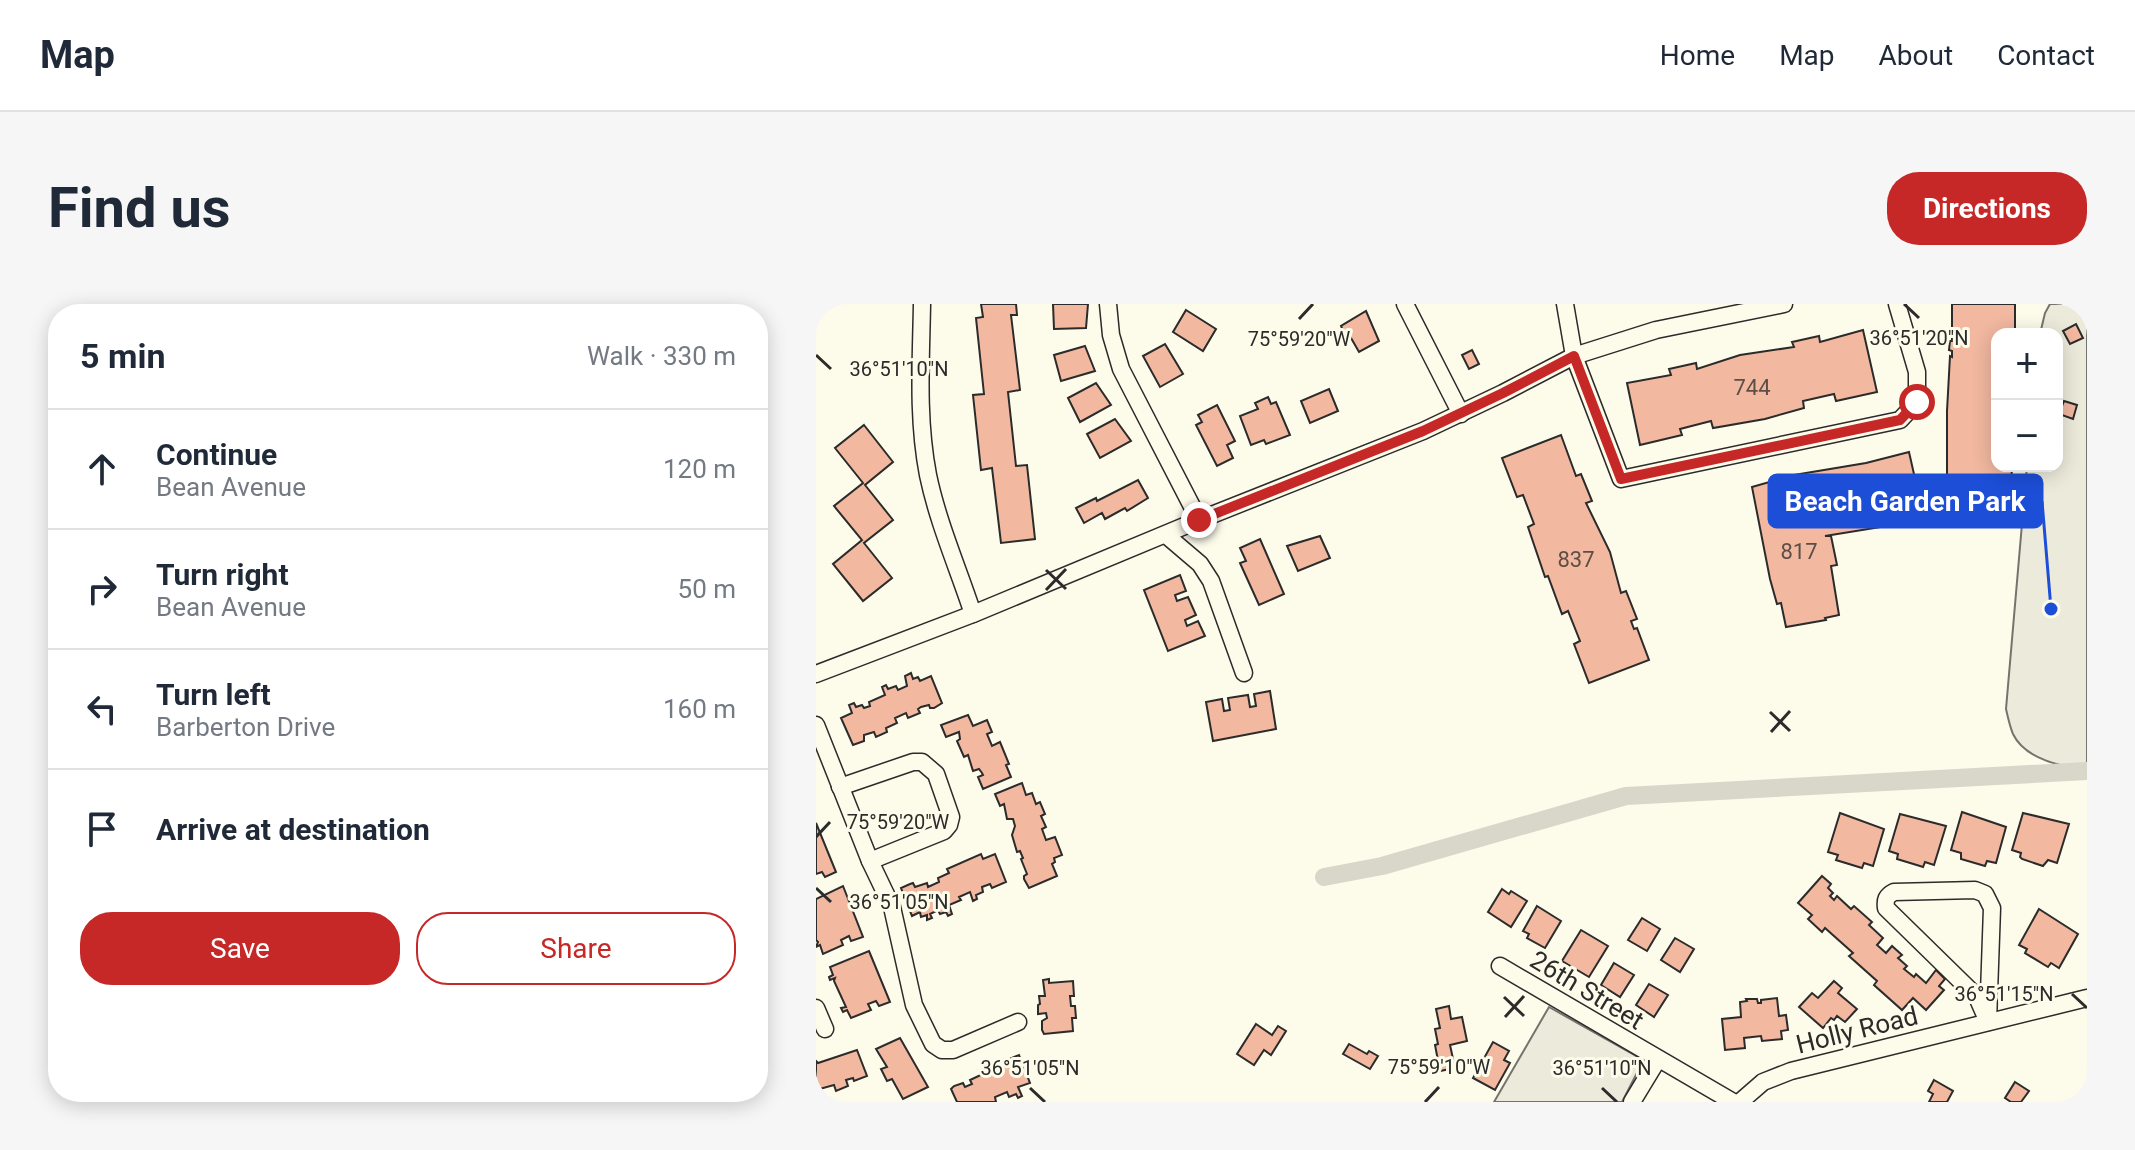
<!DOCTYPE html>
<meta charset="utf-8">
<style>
body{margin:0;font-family:Roboto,sans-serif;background:#f6f6f7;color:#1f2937}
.controls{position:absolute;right:24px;top:24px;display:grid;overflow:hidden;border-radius:16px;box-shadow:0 4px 20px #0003}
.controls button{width:72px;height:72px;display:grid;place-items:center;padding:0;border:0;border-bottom:2px solid #e0e1e3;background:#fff;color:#1f2937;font:40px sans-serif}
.stop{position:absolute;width:24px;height:24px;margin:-18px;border:6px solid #c62828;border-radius:50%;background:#fff}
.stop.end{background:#c62828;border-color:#fff;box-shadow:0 2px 8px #0008}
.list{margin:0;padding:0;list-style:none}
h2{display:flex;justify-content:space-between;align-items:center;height:104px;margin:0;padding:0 32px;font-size:34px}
h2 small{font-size:26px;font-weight:400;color:#747a83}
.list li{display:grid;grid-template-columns:52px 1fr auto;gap:24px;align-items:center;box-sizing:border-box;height:120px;padding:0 32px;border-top:2px solid #e0e1e3}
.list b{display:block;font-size:30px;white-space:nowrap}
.list p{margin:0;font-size:26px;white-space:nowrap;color:#747a83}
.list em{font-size:26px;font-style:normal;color:#747a83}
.actions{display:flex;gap:16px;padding:24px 32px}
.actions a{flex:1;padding:18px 0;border:2px solid #c62828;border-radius:32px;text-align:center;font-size:28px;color:#c62828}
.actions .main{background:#c62828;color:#fff}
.icon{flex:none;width:44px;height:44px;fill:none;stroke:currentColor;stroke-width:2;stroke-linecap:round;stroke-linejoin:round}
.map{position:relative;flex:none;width:1271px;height:798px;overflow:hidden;border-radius:32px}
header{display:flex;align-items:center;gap:48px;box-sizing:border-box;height:112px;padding:0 40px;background:#fff;border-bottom:2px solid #e0e1e3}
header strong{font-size:38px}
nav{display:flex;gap:44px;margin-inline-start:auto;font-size:28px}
.intro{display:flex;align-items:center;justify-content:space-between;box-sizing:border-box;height:192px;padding:0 48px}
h1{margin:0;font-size:56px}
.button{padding:20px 36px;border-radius:32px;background:#c62828;color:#fff;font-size:28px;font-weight:700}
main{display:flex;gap:48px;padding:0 48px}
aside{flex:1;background:#fff;border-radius:32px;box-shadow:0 4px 20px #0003}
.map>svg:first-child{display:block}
.green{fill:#ecebdb;stroke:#74746e;stroke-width:2}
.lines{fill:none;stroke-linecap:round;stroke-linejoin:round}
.canal{stroke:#d8d7c9;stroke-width:18}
.building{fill:#f2b8a0;stroke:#2b2b2b;stroke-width:2}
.minor-casing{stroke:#2b2b2b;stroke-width:19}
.minor{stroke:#fdfbea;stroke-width:16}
.route{stroke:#c62828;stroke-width:10}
.ticks{fill:none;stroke:#2b2b2b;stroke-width:3}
.labels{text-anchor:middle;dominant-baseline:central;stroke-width:6;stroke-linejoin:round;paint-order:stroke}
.number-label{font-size:22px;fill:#5d4e48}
.street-label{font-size:26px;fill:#2b2b2b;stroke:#fdfbea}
.ticks-label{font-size:20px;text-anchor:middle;fill:#2b2b2b;stroke:#fdfbea;stroke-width:6;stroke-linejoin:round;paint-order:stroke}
.leader{fill:none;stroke:#1d4ed8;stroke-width:3}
.callout-dot{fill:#1d4ed8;stroke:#fdfbea;stroke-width:3}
.callout{fill:#1d4ed8;stroke:#1d4ed8;stroke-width:3}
.callout-label{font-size:28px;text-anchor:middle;font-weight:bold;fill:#fff}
</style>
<header>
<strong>Map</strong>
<nav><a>Home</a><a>Map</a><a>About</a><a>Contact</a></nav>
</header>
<div class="intro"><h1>Find us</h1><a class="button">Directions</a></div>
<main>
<aside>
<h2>5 min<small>Walk · 330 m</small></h2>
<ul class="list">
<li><svg class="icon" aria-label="ahead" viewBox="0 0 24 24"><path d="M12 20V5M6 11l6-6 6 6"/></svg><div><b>Continue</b><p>Bean Avenue</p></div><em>120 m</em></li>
<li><svg class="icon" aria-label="right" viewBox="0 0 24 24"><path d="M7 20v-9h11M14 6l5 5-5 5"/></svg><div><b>Turn right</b><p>Bean Avenue</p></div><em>50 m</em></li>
<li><svg class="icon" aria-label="left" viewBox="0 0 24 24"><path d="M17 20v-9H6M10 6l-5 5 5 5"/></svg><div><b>Turn left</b><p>Barberton Drive</p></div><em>160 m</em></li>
<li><svg class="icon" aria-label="arrive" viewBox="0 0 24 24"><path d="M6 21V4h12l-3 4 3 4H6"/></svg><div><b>Arrive at destination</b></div></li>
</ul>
<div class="actions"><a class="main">Save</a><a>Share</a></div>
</aside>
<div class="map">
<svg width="1271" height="798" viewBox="0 0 1271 798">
<rect width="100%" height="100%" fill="#fdfbea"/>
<!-- green -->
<g class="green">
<path d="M1234,0H1271V464C1247,464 1209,455 1197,430C1194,423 1192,414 1190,405L1211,162H1241V30H1224L1229,9Z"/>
<path d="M733,703L820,752L824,763L806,798H678Z"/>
</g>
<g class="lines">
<!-- canal -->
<path class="canal" d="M508,573L566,562L810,492L1271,467"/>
</g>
<!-- building -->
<g class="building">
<path d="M165,0H200L201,11H195L204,86L192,88L200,162L211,161L219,235L185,239L176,164L165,166L157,91L168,90L160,14L167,13Z"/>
<path d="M237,0H272L270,24L238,25Z"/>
<path d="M1136,0H1199V30H1181V162H1196L1195,183L1131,181V107L1134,52L1136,53V47L1133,46L1134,37H1136Z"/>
<path d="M370,6L400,25L387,47L357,28Z"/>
<path d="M550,7L563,37L543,48L531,27L528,29L525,22Z"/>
<path d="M1260,20L1267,34L1254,40L1247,27Z"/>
<path d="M1047,26L1061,88L1020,97L1018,90L987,97L988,104L949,115L897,124L895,117L864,125L866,131L824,141L811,79L855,71L853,65L880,59L881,65L924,51L978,43L976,38L1003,32L1004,38Z"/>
<path d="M349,40L367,70L344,83L327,52Z"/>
<path d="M269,42L279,67L245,77L238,51Z"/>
<path d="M656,46L663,60L653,65L646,51Z"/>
<path d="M280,79L295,101L264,118L252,94Z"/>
<path d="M513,85L522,107L494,119L485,97Z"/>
<path d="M452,93L455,100L460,98L474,131L450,140L448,136L435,141L424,112L442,105L439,99Z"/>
<path d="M1248,97L1261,101L1257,115L1243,110Z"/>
<path d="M401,101L419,137L411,141L417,154L401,162L380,121L386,118L382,111Z"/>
<path d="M299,115L315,137L284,154L271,130Z"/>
<path d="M48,121L77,158L49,181L77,216L48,239L76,274L47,297L17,260L46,236L18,202L47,179L19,144Z"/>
<path d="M745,131L760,172L765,170L776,197L770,199L794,248L805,289L810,287L821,315L815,317L818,325L821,324L833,356L773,379L758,340L764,337L752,307L746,310L732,272L729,273L712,223L718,220L707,191L701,193L686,154Z"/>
<path d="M1093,148L1107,210L1064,219L1065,223L1009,232H1015L1021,261L1015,262L1023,311L1009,314L1010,316L970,323L965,299L961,300L954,275L936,183L978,171L1050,159Z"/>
<path d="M322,176L332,194L311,207L309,204L289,215L286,209L268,219L260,204L280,194L281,197Z"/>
<path d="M504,232L514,254L482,267L471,242Z"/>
<path d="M444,235L468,290L443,301L424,259L430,257L424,244Z"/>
<path d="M364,271L370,287L359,291L361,297L372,293L380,311L369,316L371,322L382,317L389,332L352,347L328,286Z"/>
<path d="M95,369L97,375L102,373L104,377L115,372L126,399L118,404H114L113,401L105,403L102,405L104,409L92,414L90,409L79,414L81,419L70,424L71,428L60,433L58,428L48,431V437L37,441L25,414L36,409L33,401L38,399L40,403L46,401L48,404L54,402L53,398L69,391L66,383L70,381L72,385L80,382L82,386L91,382L89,372Z"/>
<path d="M454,387L460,425L397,437L390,398L406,395L408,407L414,406L412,394L432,391L434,403L440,402L438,390Z"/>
<path d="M152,411L157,422L171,416L176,428L171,430L176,442L184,438L193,460L190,461L195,473L167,485L162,473L167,471L166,469L163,465L157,467L152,451L148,453L141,437L144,435L143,428L130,433L125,421Z"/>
<path d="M206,479L210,491L216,489L220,500L224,498L229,510L225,512L230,523L226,525L230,536L239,533L246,551L238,554L239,558L236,560L241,572L213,584L208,575V572L211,570L205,555L207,554L204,547L201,548L196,531L199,522L197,515H191L188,500L184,502L179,490Z"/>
<path d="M1146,508L1190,523L1180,559L1171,557L1169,562L1145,555V549L1135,546Z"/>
<path d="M1024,509L1068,525L1057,562L1048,559L1046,564L1020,556L1022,551L1012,548Z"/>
<path d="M1207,509L1253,520L1241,559L1232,556L1227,562L1206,555L1204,553L1205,549L1196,546Z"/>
<path d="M1084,510L1130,522L1118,561L1109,558L1107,563L1104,562L1081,555L1082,550L1073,547Z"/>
<path d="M0,519L20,568L9,573L6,568L0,570Z"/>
<path d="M165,550L167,555L179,550L190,578L176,584L174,580L166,583L167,588L160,591L161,595L157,597L154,588L143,593L145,596L133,601L136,610L132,612L130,608L124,610L122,606L114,610L116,614L111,616V611L105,613L104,608L96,612L85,584L94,580L97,579L99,583L111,579L112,583L123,578L122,574L133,569L131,565Z"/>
<path d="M1006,572L1015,580L1012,584L1017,589L1014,592L1018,596L1021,592L1035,605L1038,602L1056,618L1053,621L1067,634L1061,641L1070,649L1076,642L1086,651L1082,654L1091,662L1088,665L1098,673L1100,670L1110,679L1120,666L1129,675L1123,682L1128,686L1110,706L1097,694L1086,706L1058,681L1061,677L1033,652L1037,649L1009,624L1006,628L992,615L996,611L982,599Z"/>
<path d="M27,582L47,633L35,637L33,632L25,636L27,641L7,650L4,641L0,643L2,638L0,636V595Z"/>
<path d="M686,585L693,590L695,587L711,597L695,623L672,608Z"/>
<path d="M721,602L745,617L729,644L711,634L713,630L707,627Z"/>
<path d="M1223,605L1262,630L1243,664L1235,659L1232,663L1209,649L1211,645L1203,641Z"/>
<path d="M826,614L844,625L831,647L812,636Z"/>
<path d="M765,626L792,642L773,673L746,657Z"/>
<path d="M859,634L878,645L864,668L845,656Z"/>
<path d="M53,647L74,698L63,702L60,697L52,700L55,706L35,714L31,706L27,708L25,704L30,703L18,677L19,674L14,676L13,673L17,671L14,663Z"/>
<path d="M798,659L818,671L804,693L785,681Z"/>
<path d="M233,675V679L257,677L258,692H254L255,702H259L260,714H256L257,727L228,730L226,726V717L231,714L230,709L222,710V701L224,700L223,692H229L227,676Z"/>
<path d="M1018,677L1026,684L1022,689L1041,705L1029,718L1021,712L1018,716L1015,714L1007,724L983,703L996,689L1002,694Z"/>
<path d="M833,680L852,691L838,713L820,701Z"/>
<path d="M961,694L963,712L970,711L972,726L965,727L966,735L946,737L945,732L928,734L929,744L909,746L906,715L925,713L924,698L931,697L930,695H941L942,699H945V696Z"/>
<path d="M633,702L635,715L646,713L651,737L634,741L639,764L624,767L619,741L622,740L619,725L624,724L620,705Z"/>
<path d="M440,720L456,731L462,722L470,727L455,751L448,746L438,761L421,750Z"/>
<path d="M84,734L112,783L87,795L76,775L71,777L65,765L71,763L60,745Z"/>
<path d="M677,738L693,747L688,756L694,759L679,786L657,774Z"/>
<path d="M533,740L551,750L553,747L562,752L554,765L527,750Z"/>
<path d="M41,746L51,772L38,777L37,774L30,776L32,782L20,787L18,781L0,786V757L2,759Z"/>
<path d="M203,751L214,779L202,783L206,792L202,794L200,790L193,793L191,788L179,793L180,798H141L135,785L138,782L147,779L149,783L156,780L154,776L169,769L167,765L183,759L186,764L193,761L191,756Z"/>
<path d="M1118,776L1137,787L1131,798H1113L1117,790L1112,787Z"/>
<path d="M1199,778L1213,787L1205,798H1195L1189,794Z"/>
</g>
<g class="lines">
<!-- minor casing -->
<g class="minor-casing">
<g id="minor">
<path d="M106,0C105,58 101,114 112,171C122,219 142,264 157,310"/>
<path d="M292,0L295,31L305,65L383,216"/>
<path d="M589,0L645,110"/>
<path d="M749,0L758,52L805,175L1084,116L1101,98V68L1081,0"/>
<path d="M350,231L384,260L395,277L428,369"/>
<path d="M0,370L157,310L383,216L607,127L687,89L758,52L840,26L968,0"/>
<path d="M0,421L54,557L76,603L98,701L117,740L126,746H137L202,718"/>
<path d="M24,483L97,458H106L120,470L135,513L133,521L128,527L54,557"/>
<path d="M1159,586L1169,590L1176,604L1172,718L1161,693L1070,604C1069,596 1070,592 1078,588Z"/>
<path d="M684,662L917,798"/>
<path d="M0,704L9,725"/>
<path d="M816,798L842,755"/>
<path d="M924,798L947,778L975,767L1271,694"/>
</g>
</g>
<!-- minor -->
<use href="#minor" class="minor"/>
</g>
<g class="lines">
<!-- route -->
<path class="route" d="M383,216L607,127L687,89L758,52L805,175L1084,116L1101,98"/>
</g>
<!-- ticks -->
<path class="ticks" d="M1088,0L1103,14M483,15L497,0M0,51L15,65M230,266L250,285M230,286L250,265M954,408L974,427M955,428L974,407M0,533L14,518M0,584L15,598M1256,690L1271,704M688,693L708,712M689,713L708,692M214,784L229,798M786,784L801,798M609,798L623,783"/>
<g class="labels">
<!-- number labels -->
<g class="number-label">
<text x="936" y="83">744</text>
<text x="983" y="247">817</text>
<text x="760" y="255">837</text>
</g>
<!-- street labels -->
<g class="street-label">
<text transform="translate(771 686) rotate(31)">26th Street</text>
<text transform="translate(1041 726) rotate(-14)">Holly Road</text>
</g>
</g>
<g class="ticks-label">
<text x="1103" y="41">36°51'20"N</text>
<text x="483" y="42">75°59'20"W</text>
<text x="83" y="72">36°51'10"N</text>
<text x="82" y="525">75°59'20"W</text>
<text x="83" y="605">36°51'05"N</text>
<text x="1188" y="697">36°51'15"N</text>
<text x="623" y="770">75°59'10"W</text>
<text x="214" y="771">36°51'05"N</text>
<text x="786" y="771">36°51'10"N</text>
</g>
<!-- callouts -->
<path class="leader" d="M1235 305L1226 197"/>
<circle class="callout-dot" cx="1235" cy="305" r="8"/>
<rect class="callout" x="953" y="171" width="273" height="52" rx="8"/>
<g class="callout-label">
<text x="1089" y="207">Beach Garden Park</text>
</g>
</svg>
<div class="controls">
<button>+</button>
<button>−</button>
</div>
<div class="stop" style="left:1101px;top:98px"></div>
<div class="stop end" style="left:383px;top:216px"></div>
</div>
</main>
